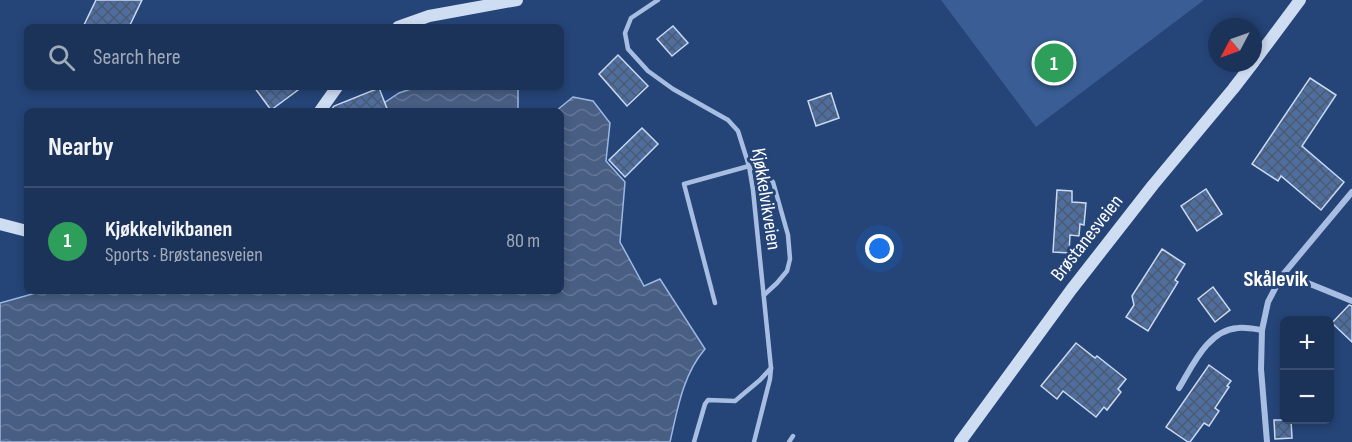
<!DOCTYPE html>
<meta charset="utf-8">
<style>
body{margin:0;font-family:"Sofia Sans Condensed",sans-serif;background:#293f62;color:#f1f3f6}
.controls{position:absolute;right:18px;bottom:18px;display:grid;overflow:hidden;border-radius:9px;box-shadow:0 3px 9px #0003}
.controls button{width:54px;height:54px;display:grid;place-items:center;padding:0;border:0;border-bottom:2px solid #3a4e6f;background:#1c3359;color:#f1f3f6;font:30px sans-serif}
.compass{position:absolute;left:1208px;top:18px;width:54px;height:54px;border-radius:50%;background:#1c3359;box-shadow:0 3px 9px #0003;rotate:229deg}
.you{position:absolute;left:880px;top:249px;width:21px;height:21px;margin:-15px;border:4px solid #fff;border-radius:50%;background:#1a73e8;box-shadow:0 0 0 9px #1a73e833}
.badge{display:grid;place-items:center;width:39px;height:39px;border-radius:50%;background:#bca0f2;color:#fff;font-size:20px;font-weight:700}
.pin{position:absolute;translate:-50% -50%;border:3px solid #fff;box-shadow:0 2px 6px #0006}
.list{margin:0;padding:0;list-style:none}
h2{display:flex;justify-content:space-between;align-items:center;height:78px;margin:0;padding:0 24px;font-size:26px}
h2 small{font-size:20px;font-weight:400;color:#a0aaba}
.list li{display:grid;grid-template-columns:39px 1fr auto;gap:18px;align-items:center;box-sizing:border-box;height:108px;padding:0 24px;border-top:2px solid #3a4e6f}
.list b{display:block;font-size:22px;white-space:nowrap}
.list p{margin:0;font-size:20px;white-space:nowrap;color:#a0aaba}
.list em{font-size:20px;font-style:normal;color:#a0aaba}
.icon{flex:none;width:33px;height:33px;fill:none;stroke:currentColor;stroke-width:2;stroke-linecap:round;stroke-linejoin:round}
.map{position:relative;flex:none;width:1352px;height:442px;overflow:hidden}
.search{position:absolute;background:#1c3359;box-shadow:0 3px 9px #0003;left:24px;top:24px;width:540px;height:66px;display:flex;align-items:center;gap:15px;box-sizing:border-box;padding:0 21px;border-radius:9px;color:#a0aaba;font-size:22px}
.panel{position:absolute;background:#1c3359;box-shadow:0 3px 9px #0003;left:24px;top:108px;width:540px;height:186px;border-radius:9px}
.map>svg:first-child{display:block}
.garden{fill:#395d94}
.water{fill:url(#water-waves);stroke:#9bb8e3;stroke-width:1.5}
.building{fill:url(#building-cross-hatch);stroke:#c9d9f2;stroke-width:1.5}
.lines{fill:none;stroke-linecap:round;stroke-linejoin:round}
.lane{stroke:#a7bee2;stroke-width:4.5}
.street{stroke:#a7bee2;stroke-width:6}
.secondary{stroke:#cfddf3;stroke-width:12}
.labels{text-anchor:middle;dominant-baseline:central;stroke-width:6;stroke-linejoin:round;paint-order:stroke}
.street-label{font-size:20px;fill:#fff;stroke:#254477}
.quarter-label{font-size:22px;font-weight:bold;fill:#fff;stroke:#254477}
</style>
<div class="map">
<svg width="1352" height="442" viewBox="0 0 1352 442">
<defs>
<pattern id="water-waves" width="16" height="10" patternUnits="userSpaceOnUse" patternTransform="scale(1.5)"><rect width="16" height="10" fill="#485e83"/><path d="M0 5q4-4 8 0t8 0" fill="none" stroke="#637696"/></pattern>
<pattern id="building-cross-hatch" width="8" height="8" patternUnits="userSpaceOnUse" patternTransform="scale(1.5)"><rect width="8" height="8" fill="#4e6ea0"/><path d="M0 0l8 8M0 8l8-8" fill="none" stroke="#4d5a6e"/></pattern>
</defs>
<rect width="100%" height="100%" fill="#254477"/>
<!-- garden -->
<path class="garden" d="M941,0H1204L1036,127Z"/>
<!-- water -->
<g class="water">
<path d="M417,87H518V111H372L399,93Z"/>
<path d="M573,97L593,101L610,123L606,161L625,182L620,242L644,286L660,279L705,349C683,374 677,411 670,442H0V303L43,291H561V111H556Z"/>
</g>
<!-- building -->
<g class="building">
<path d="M96,0H142L129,27H83Z"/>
<path d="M673,26L688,43L672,56L657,39Z"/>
<path d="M618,55L648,86L627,106L599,74Z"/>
<path d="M1310,78L1336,95L1302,146L1344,182L1321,210L1281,176L1278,181L1252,164Z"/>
<path d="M254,87H302L271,110Z"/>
<path d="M379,88L388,111H330L334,106Z"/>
<path d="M831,93L839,118L816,126L808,101Z"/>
<path d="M642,128L658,144L625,177L609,160Z"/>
<path d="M1206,189L1222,214L1197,231L1181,206Z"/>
<path d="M1057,190L1072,191V202L1086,203L1084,225L1080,224L1079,236L1070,235L1069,253L1053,252Z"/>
<path d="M1162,249L1185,264L1175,280L1178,282L1148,331L1126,317L1134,305L1132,296Z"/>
<path d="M1213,287L1230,310L1215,322L1198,299Z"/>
<path d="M1349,305L1352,306V342L1332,323Z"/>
<path d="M1076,343L1095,358L1097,356L1126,379L1118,389L1121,392L1107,410L1104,407L1096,417L1063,391L1057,399L1041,386Z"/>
<path d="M1209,365L1231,381L1227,386L1229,387L1215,408L1219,411L1209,426L1204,423L1190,442H1188L1166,427Z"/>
<path d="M1274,420H1291L1292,438L1275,439Z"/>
</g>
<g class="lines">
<!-- lane -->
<g class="lane">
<path d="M658,0L631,18L625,33L628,49L648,71L673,89L728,120L738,131L749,166L753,190L771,368L770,379L754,442"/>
<path d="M715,303L684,184L749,166L763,172L773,182L788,235L790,259L787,271L777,283L764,295"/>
<path d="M694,442L705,404L708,400L735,401L760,380L771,368"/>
<path d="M789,442L793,436"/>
</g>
<!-- street -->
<g class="street">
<path d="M1281,277H1293L1352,301"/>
<path d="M1179,388C1193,365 1208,330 1238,328C1246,327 1255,329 1262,330"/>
<path d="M1267,442L1261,369L1262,330L1268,302L1281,277L1352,192"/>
</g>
<!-- secondary -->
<g class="secondary">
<path d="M398,27L429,16L517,0"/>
<path d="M1253,63L1300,0"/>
<path d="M320,111L337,87"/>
<path d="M0,224L27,231"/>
<path d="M960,442L1071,290L1153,185L1233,89L1253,63"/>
</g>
</g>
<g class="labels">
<!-- street labels -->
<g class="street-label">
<text transform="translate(766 199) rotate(81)">Kjøkkelvikveien</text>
<text transform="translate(1087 238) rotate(-52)">Brøstanesveien</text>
</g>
<!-- quarter labels -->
<g class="quarter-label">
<text x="1276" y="279">Skålevik</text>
</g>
</g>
</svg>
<div class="controls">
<button>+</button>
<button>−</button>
</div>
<svg class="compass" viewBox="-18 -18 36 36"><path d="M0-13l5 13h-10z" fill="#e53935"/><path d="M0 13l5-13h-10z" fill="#a0aaba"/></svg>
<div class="you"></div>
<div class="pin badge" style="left:1054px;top:63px;background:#2e9e5b">1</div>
<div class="search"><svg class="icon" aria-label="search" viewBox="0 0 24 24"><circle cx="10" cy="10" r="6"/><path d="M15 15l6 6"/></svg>Search here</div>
<section class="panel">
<h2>Nearby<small></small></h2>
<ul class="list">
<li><span class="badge" style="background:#2e9e5b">1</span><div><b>Kjøkkelvikbanen</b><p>Sports · Brøstanesveien</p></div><em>80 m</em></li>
</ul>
</section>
</div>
